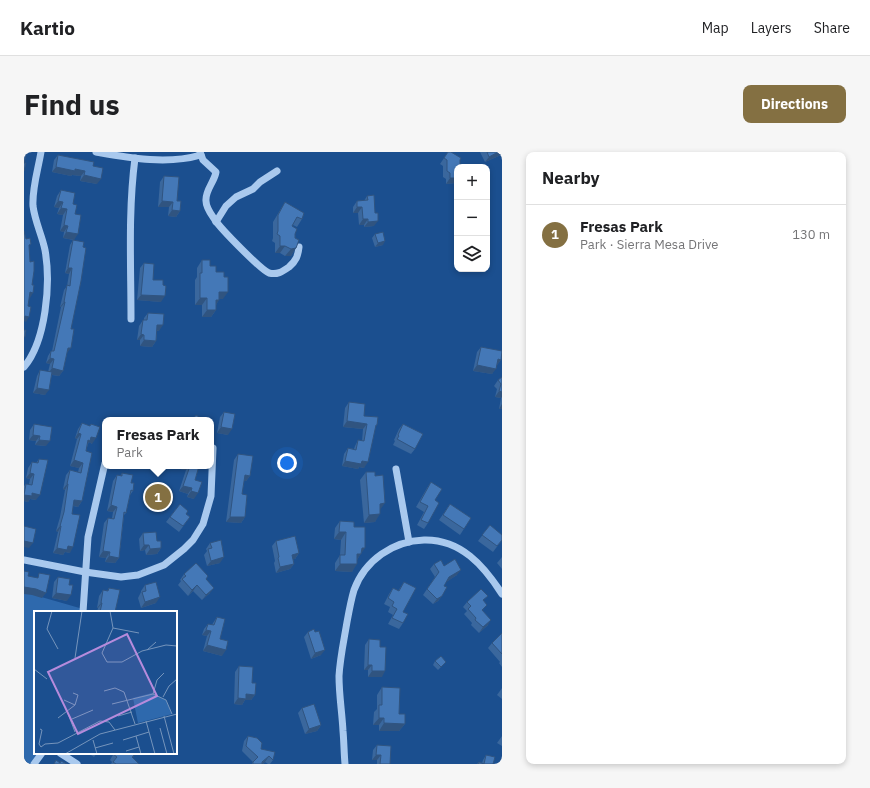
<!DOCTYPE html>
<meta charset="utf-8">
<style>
body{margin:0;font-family:"IBM Plex Sans",sans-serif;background:#f6f6f6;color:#202124}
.controls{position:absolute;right:12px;top:12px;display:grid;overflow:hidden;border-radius:8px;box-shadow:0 2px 6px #0003}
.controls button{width:36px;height:36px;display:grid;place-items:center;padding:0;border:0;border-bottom:1px solid #e0e0e0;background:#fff;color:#202124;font:20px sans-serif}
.you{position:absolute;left:263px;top:311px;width:14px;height:14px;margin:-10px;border:3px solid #fff;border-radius:50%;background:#1a73e8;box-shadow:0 0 0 6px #1a73e833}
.badge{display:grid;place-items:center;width:26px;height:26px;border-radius:50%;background:#847042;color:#fff;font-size:13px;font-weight:700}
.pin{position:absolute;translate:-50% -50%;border:2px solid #fff;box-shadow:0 1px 4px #0006}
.popup{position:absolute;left:78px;top:265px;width:112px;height:52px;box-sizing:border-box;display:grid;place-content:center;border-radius:8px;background:#fff;filter:drop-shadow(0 1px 3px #0005);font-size:13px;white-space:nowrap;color:#757577}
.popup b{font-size:15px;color:#202124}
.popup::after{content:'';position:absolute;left:50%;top:100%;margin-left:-8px;border:8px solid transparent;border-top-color:#fff}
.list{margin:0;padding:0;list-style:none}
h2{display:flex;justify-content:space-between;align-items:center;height:52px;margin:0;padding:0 16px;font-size:17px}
h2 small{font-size:13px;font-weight:400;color:#757577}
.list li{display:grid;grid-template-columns:26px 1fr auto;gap:12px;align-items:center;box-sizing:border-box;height:60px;padding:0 16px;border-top:1px solid #e0e0e0}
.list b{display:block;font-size:15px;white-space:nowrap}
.list p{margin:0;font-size:13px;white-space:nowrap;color:#757577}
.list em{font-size:13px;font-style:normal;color:#757577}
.icon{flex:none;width:22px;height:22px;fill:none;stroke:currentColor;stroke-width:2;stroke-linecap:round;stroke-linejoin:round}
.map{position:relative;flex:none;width:478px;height:612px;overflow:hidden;border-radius:8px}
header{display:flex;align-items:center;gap:24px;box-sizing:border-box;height:56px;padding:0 20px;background:#fff;border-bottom:1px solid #e0e0e0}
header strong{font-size:19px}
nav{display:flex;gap:22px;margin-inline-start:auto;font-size:14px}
.intro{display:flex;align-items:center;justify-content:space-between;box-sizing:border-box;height:96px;padding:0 24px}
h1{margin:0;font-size:28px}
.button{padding:10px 18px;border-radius:8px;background:#847042;color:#fff;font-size:14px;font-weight:700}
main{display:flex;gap:24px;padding:0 24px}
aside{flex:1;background:#fff;border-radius:8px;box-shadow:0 2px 6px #0003}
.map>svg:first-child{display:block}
.green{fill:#2e69ad}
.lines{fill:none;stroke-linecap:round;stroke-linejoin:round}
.minor{stroke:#a9c9ee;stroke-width:7}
.wall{fill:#3a679d}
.shaded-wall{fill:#305480}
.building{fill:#4478b7;stroke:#305480}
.inset-road{fill:none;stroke:#7695bc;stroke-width:1}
.view{fill:#b68bdc;fill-opacity:0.15;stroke:#b68bdc;stroke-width:2}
.inset-edge{fill:none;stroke:#fff;stroke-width:2}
</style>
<header>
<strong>Kartio</strong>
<nav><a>Map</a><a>Layers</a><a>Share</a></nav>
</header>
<div class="intro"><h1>Find us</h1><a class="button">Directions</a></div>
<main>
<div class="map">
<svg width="478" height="612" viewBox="0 0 478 612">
<rect width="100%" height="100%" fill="#1b4f8f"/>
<!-- green -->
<path class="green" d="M0,440L59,457V460H11V601H18L10,612H0Z"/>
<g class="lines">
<!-- minor -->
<g class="minor">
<path d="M72,0C106,6 143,13 177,3"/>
<path d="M176,0L179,8L192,20C190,31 181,38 182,49C182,56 187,62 191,68C197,77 237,118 245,121C253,123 258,120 265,115C272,109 274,104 275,95"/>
<path d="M192,70L202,54L212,45L229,37L236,30L253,19"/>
<path d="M107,167C107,112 104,60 111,6"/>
<path d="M0,215C22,189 27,131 21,98C18,83 11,70 9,54C8,36 14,18 17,0"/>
<path d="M372,317L385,390"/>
<path d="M0,408L61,420L97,425L114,423L140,413L160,397L169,388L179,372L187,344L189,296"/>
<path d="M59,460L64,385L81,311"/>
<path d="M36,601L53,612"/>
<path d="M10,612L18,601"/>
<path d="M321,612C320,601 320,590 319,579C318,560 315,543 315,524C316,506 320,488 323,470C325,459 327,448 330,438C341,408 369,389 400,388C437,387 460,414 478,442"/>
</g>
</g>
<!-- wall -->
<g class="wall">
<path d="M424,0L436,8L433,15V30L432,31L422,32V27L419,25V14L416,12Z"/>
<path d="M456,0H478V6L477,3L461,10Z"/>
<path d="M34,3L69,14L73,32L56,29L57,24L48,23L47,24L28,20L30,8Z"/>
<path d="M140,24L153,49L156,59L152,65L144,64L145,55H134L136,30Z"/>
<path d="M37,38L49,52L51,62L47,177L43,201L39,219L35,224L28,223L21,243L9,241L13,224L16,218L24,220L26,212L22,211L24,204L27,199H28L37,155H36L40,138L43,134L45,122L41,121L46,93L49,88L39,86L40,80L36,79L39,63L33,62L35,56L30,55L33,44Z"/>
<path d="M343,44L350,74L340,75V73H335L334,61H329V55L333,49H340Z"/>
<path d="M261,50L278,67L273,75L269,73L268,74L271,82L272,96L267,104H261L256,101H251V91L248,89L249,86V70Z"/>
<path d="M351,82L359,93L351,95L348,86Z"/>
<path d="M178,108L186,114L192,120L199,147H195L192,153V158L187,165H178V153H171V128L173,125V116Z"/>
<path d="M120,111L129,128L137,150L113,148L116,116Z"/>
<path d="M124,161L135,179H133L132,189L128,195L116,194V188H113L115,174L119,168H120V166Z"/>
<path d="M457,195L477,208L473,213L468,222L449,219L453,200Z"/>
<path d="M478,225V257H475L477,246L471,245L473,237L470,234L474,228Z"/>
<path d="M325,250L340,264L353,273L351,275L340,316L335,315L334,317L318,314L320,302L324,296L330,297L331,294L334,288L338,289L339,277L319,275L321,256Z"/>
<path d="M200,260L204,283L193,281L196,265Z"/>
<path d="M58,271L66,274L67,272L68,292L65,290L64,292L62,299L58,349L54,355L49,354L48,362L46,401L41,400L39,403L29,401L34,380L32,379L36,365L41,338L39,337L42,323L46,318L54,320L55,316L46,314L53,287L51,286L54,277Z"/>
<path d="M10,272L22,294L11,293L12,289L5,288L6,278Z"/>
<path d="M379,272L391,297L387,302L369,293L371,289L370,288L375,277Z"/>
<path d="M214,302L226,324L222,329H220L218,342L221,365L217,371L202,370L210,308Z"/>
<path d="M15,307L12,348L6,347L4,350L0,349V334L2,332H5L6,327L2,326L4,316L8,310L12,311Z"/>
<path d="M157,314H175L171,328L170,347L163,345L164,342L155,339L162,318L156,317Z"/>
<path d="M342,320L356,358L351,370L340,371L336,328Z"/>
<path d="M98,321L107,331L109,339L106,343L102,361L100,363L95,406L91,411L81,410L82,406L75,405L80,371L84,366H88L89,360L83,359L89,329L93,323L96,324Z"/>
<path d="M407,330L411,348L404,371L400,377L393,373L400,360L392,355L403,336Z"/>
<path d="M156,352L162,362L166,365L155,380L142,370Z"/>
<path d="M426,352L447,366L436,383L415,368Z"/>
<path d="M316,369L330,375L337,401L333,408L328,420L311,419V411L316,403L317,388L310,387L311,376Z"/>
<path d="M466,373L478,388L469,400L454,389Z"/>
<path d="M119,381L133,389L137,396L133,402L122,403L121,398L116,399L115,387Z"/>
<path d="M252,389L275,401L271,407H269L270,412L266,417L252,421L250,411L251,409L248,394Z"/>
<path d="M186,391L196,411L183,414L180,403L183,399L182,397Z"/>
<path d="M478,405V417L473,411Z"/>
<path d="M410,412L420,414L433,423L422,430L420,434L418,444L414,449L409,452L399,443L411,425L406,417Z"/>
<path d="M160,422L184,424L182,427L186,441L178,448L169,439L164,444L154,433L157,429L156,428Z"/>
<path d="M34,425L43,449L28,446L30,430Z"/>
<path d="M380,430L379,471L375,477L364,472L369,463L364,460L366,455L360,452L365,442L369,436L374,439Z"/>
<path d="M121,433L132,451L117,456L114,446L117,440V439Z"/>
<path d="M85,436L91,460H73L74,456H73L75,444L79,438L83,439Z"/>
<path d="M460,449L459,459L464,473L455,481L447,473L448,471L440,462L443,459L439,455L443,450Z"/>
<path d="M193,465L196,487L198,504L179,499L183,484L178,483L180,477L184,472L188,473L189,471Z"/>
<path d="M284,480H291L297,503L287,507L280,485Z"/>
<path d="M478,481V515L475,511L476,510L464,496L468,491Z"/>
<path d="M345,487L356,495L358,525H344V518H340L341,493Z"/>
<path d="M411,509L422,510L414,518L409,513Z"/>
<path d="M215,514L231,543L227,548H221L218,553L210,552L211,520Z"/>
<path d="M358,535L381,572L375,579H355V573H349L350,560L353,557V543Z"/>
<path d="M478,536V547L473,543Z"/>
<path d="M278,556L297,573L293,579L281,582L274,561Z"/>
<path d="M224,584L237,597L249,608L246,612H244L241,610L239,612H228L229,610L218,599L220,589Z"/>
<path d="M478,584V594L473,591Z"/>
<path d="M353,593L366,612H353V608H348L349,598Z"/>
<path d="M64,601H73L70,605Z"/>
<path d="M90,601L108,605L115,612H87L88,610L86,608Z"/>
<path d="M462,603L469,612H453L455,610L458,611L459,608Z"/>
</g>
<!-- shaded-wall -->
<g class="shaded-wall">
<path d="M474,0H478V1L477,3L461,10L465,5Z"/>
<path d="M32,15L51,17L61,19L57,24L48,23L47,24L28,20Z"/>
<path d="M60,23L77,27L73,32L56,29Z"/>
<path d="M426,26H433V30L432,31L422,32Z"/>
<path d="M34,49L39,50L35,56L30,55Z"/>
<path d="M138,49L149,50L145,55H134Z"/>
<path d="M333,55H338L334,61H329Z"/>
<path d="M37,56L43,57L39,63L33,62Z"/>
<path d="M148,58L156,59L152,65L144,64Z"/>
<path d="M339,67H344L340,73H335Z"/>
<path d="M354,69L350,74L340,75L344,70Z"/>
<path d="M40,73L44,74L40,80L36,79Z"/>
<path d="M42,80L54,82L50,88L39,86Z"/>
<path d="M361,89L359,93L351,95L354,91Z"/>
<path d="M256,94H261L256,101H251Z"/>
<path d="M272,96L267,104H261L267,97Z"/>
<path d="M44,116H48L45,122L41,121Z"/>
<path d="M6,140L9,141L6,146Z"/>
<path d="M195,140H204L199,147H190Z"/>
<path d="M117,143L141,144L137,150L113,148Z"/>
<path d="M176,146H183L178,153H171Z"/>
<path d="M192,148H195L190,156Z"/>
<path d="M40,150H41L37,155H36Z"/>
<path d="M183,158H192L187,165H178Z"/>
<path d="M1,164L5,165L2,170L0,169Z"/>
<path d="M133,173H139L135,179L129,178Z"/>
<path d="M117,182L120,183L116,188H113Z"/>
<path d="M120,188L132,189L128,195L116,194Z"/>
<path d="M44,196H47L43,201Z"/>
<path d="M26,206L30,207L26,212L22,211Z"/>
<path d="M474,207L477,208L473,213H470Z"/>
<path d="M453,213L472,217L468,222L449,219Z"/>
<path d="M28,216L39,219L35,224L24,222Z"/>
<path d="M13,236L25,238L21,243L9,241Z"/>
<path d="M475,239L478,240V245L477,246L471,245Z"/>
<path d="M478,252V257H475Z"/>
<path d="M323,269L343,272L339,277L319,275Z"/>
<path d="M197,275L208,277L204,283L193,281Z"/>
<path d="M54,281L57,282L53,287L51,286Z"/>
<path d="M9,283L16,284L12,289L5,288Z"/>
<path d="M67,285L72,286L68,292L65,290L62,294H61Z"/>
<path d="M15,288L26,289L22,294L11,293Z"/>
<path d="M50,308L59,311L55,316L46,314Z"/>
<path d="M321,309H338L344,310L340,316L335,315L334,317L318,314Z"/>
<path d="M158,314H165L162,318L156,317Z"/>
<path d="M6,321L10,322L6,327L2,326Z"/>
<path d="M221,323L226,324L222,329H217Z"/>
<path d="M43,332H44L41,338L39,337Z"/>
<path d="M159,334L168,336L164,342L155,339Z"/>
<path d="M167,339L174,341L170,347L163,345Z"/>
<path d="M8,341L16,343L12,348L6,347L4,350L0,349V343Z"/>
<path d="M50,348L58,349L54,355L47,353Z"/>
<path d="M361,351L356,358V352Z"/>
<path d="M87,353L93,355L89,360L83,359Z"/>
<path d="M356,362L351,370L340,371L345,363Z"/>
<path d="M206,365H221L217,371L202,370Z"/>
<path d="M36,374H37L34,380L32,379Z"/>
<path d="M315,380H322L317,388L310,387Z"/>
<path d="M0,389L9,391L5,396L0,395Z"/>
<path d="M120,393H125L121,398L116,399Z"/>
<path d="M44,394L49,395L46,401L41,400L39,403L29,401L33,396Z"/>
<path d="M137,396L133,402L122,403L126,397Z"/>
<path d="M338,396H341L332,409H328Z"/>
<path d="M79,399L86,400L82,406L75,405Z"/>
<path d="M275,401L271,407L264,409L268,403Z"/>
<path d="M85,404L95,406L91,411L81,410Z"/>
<path d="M200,405L196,411L183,414L187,409Z"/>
<path d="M270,412L266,417L252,421L256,415Z"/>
<path d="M316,412H333L328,420L311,419Z"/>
<path d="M437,418L433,423L421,431L425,425Z"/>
<path d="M173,433L169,439L164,444L168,438Z"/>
<path d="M0,435L12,437L22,441L18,446L8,443L0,442Z"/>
<path d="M190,436L186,441L178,448L182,443Z"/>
<path d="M32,441L47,443L43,449L28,446Z"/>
<path d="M418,444L414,449L409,452L413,447Z"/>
<path d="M136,445L132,451L117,456L121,450Z"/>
<path d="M77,451H78L74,456H73Z"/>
<path d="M467,468L464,473L455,481L459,475Z"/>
<path d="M182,478L187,479L183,484L178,483Z"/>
<path d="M183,493L202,498L198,504L179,499Z"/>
<path d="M301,498L297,503L287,507L291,501Z"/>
<path d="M344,513H348L344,518H340Z"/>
<path d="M348,519H361L358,525H344Z"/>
<path d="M222,542L231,543L227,548H221L218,553L210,552L214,546Z"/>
<path d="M355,566H360L355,573H349Z"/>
<path d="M360,571L381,572L375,579H355Z"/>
<path d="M297,573L293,579L281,582L285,577Z"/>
<path d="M352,603H357L353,608H348Z"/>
<path d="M245,604L241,610L239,612H237Z"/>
</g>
<!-- building -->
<g class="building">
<path d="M0,0H3L0,11H2L0,19Z"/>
<path d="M424,0H427L437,6L436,8V15H433V26H426V21L423,19V8L420,6Z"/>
<path d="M463,0H474L465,5Z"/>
<path d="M34,3L70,10L69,14L79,16L77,27L60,23L61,19L51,17V19L32,15Z"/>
<path d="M140,24L155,25L153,49H157L156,59L148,58L149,50L138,49Z"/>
<path d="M37,38L51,41L49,52L53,53L51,62L57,63L54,82L42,80L44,74L40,73L43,57L37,56L39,50L34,49Z"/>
<path d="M350,43L351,61H354V69L344,70V67H339L338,55H333V49L344,48L343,44Z"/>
<path d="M261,50L280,61L278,67L273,65L268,74L273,77L271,82V86L275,88L272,96L267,97L261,94H256V84L253,82L254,79V63Z"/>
<path d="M0,79L2,87L6,86L7,92L5,93L6,110L10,109V119L8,133H10L9,141L6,140L4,154L7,155L5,165L1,164L0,169Z"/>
<path d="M359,80L361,89L354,91L351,82Z"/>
<path d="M49,88L60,90L59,95L62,96L57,129L47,177H50L47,196H44L39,219L28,216L30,207L26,206L27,199H30L41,150H40L43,133L46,134L48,116H44Z"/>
<path d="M178,108H186V114H192V120H200V125H204V140H195V148H192V158H183V146H176V121H178Z"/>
<path d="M120,111L130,112L129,128H139V133L142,134L141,144L117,143Z"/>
<path d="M124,161L140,162L139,173H133L132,189L120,188V183L117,182L119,168H123Z"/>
<path d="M0,178H2L1,185H0Z"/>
<path d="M457,195L478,199L477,208L474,207L472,217L453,213Z"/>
<path d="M16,218L28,220L25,238L13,236Z"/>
<path d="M478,225V240L475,239L477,232L474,228Z"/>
<path d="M325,250L341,252L340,264L354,265L353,273H352L344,310L338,309L337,312L321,309L324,296L332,298L334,288L340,289L343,272L323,269Z"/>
<path d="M200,260L211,262L208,277L197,275Z"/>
<path d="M172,263L180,268H168Z"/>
<path d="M58,271L66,274L67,272L76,275L72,286L67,285L66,289L64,288L62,299L68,301L58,349L50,348L48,362L56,363L49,395L44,394L43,398L33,396L37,374H36L40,360L44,332H43L46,318L57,321L59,311L50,308L57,282L54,281Z"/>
<path d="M10,272L28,275L26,289L15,288L16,284L9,283Z"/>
<path d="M379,272L399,282L391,297L373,287L375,284L374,283Z"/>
<path d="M214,302L229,304L226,324L221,323L218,342L223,343L221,365H206Z"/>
<path d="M15,307L24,308L16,343L8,341V344L0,343L2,332L8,333L10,322L6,321L8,310L14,311Z"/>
<path d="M166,314H175L171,328L178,330L174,341L167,339L168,336L159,334Z"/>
<path d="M342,320H351V324L359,323L361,351L356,352V362L345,363Z"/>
<path d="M98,321L109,323L107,331H110L109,339L107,338L102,361L100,360L95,406L85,404L86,400L79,399L84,366L90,367L93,355L87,353L93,323L98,324Z"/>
<path d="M407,330L418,337L411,348L415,351L404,371L397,368L404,354L396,350Z"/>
<path d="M156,352L164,359L162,362L166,365L159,374L146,365Z"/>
<path d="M426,352L447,366L440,377L419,363Z"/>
<path d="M316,369L330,370V375H341V396H338L337,402H333V412H316V403H321L322,380H315Z"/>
<path d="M466,373L478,383V388L473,394L458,383Z"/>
<path d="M0,374L12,377L9,391L0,389Z"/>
<path d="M132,380L133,389H137V396L126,397L125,393H120L119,381Z"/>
<path d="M271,384L275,401L268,403L270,412L256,415L254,406L255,405L252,389Z"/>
<path d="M197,388L200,405L187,409L184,397L188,396L186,391Z"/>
<path d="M431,407L437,418L425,425L420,434L423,435L418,444L413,447L403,437L415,420L410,412L417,408L420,414Z"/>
<path d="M172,411L184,424L182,427L190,436L182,443L173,433L168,438L158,427L162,424L160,422Z"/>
<path d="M0,419L5,420L4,424L14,426L15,421L26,423L22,441L12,437L0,435Z"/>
<path d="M34,425L46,427L45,433H49L47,443L32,441Z"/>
<path d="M132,430L136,445L121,450L118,440L122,439L121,433Z"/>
<path d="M380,430L392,436L379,460L384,462L379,471L368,466L373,457L368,454L370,450L364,446L369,436L375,439Z"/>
<path d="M85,436L96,438L91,460H76L78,451H77L79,438L84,439Z"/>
<path d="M457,437L464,444L459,448L463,453L458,458L467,468L459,475L451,468L452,466L444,457L447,454L443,450Z"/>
<path d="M193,465L201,467L196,487L204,489L202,498L183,493L187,479L182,478L184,472L190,473Z"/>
<path d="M290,477L291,480L295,479L301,498L291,501L284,480Z"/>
<path d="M478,481V502L468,491Z"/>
<path d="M345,487L356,488V495H362L361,519H348V513H344Z"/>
<path d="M417,504L422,510L417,515L411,509Z"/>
<path d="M215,514L229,515L228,531H232L231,543L222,542V547L214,546Z"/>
<path d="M358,535L376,536L375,562H381V572L360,571V566H355V553H358Z"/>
<path d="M290,552L297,573L285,577L278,556Z"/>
<path d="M224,584L233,586L238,591L237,597L251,600L249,608L245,604L238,610V612H229V610L234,605L222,594Z"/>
<path d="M353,593L367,594L366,612H356L357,603H352Z"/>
<path d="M90,601H107L110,604L108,605L115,612H92L89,610L93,605L89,602Z"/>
<path d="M462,603L471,605L469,612H454L455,610L460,612Z"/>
<path d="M32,608L36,611L37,609L43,612H30Z"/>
</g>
<!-- overview -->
<g transform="translate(10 459)">
<rect width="143" height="143" fill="#1b4f8f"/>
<path d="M118,82L132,89L138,103L104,112L99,87Z" fill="#2e69ad"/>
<path class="inset-road" d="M18,0L13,18L24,38M76,0L79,17L68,42L73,51H88L108,40L132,34L143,35M79,17L105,22M113,39L122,31M41,47L48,0M0,58L13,68M70,80L81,77L90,81L101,113M119,83L123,69L130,62M129,86L135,75L143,68M30,89L41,94M78,93L119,83L132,89L138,103M33,100L41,121M84,105L98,101M130,105L140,143M24,107L41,94L44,84L39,82M38,108L59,99M112,110L121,143M126,117L133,143M6,118L8,119L5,133L7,136L11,133L24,132L66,110L75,111L81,119M102,125L107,143M59,129L63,143M89,129L115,121M61,137L79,132M92,140L105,136M31,143L66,123L143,103"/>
<path class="view" d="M93,23L123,85L44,123L14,61Z"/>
<rect width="143" height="143" class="inset-edge"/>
</g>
</svg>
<div class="controls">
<button>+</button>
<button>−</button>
<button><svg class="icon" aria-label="layers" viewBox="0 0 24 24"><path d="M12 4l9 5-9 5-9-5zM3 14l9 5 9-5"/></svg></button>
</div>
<div class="you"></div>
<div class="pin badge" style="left:134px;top:345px">1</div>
<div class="popup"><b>Fresas Park</b>Park</div>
</div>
<aside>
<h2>Nearby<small></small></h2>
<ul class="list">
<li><span class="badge">1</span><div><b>Fresas Park</b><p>Park · Sierra Mesa Drive</p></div><em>130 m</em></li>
</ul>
</aside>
</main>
